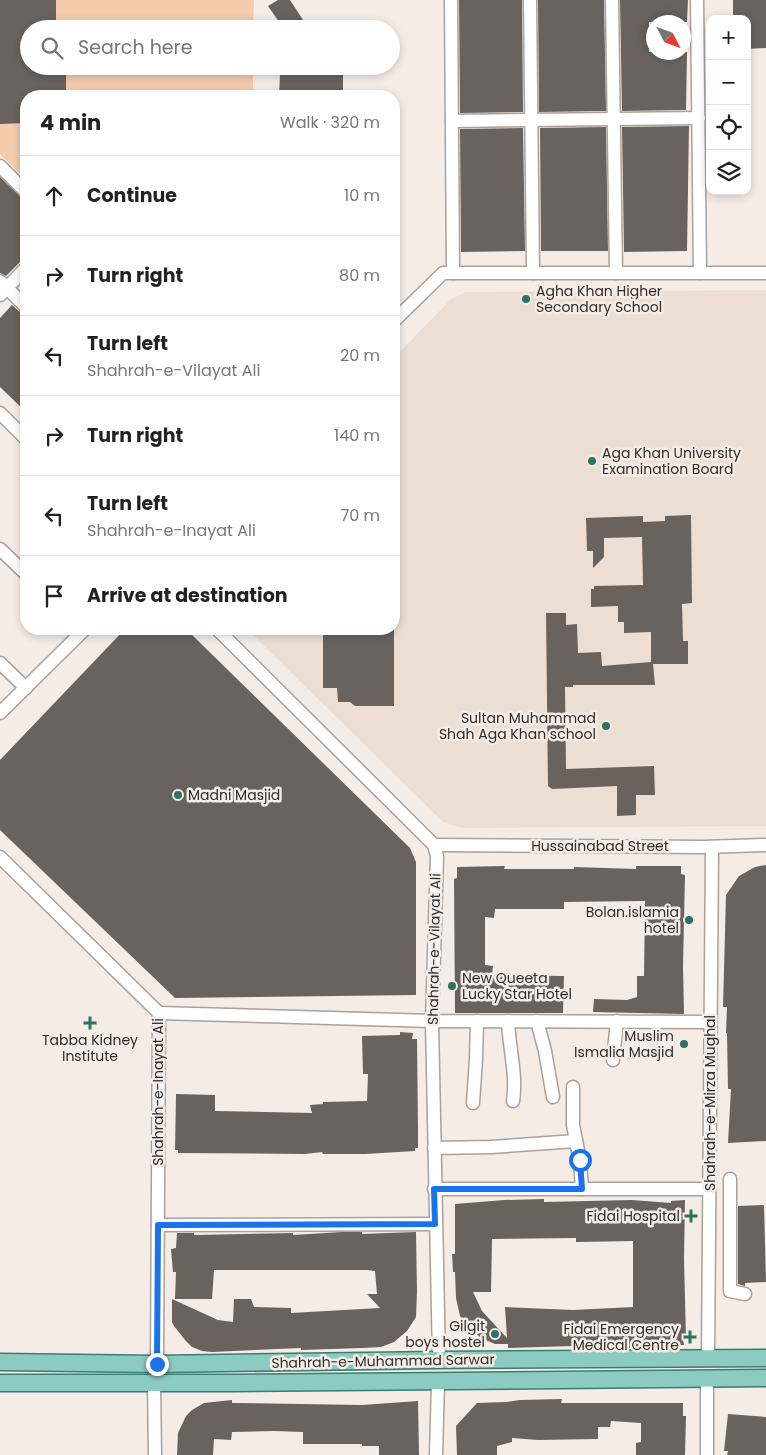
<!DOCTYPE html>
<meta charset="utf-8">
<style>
body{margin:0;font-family:Poppins,sans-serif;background:#f2f2f2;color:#222}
.controls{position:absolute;right:15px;top:15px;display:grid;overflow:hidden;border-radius:10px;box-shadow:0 2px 8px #0003}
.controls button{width:45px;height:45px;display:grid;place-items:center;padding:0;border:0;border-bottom:1px solid #e0e0e0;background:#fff;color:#222;font:25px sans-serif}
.compass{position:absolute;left:646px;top:15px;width:45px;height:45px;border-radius:50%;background:#fff;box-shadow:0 2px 8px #0003;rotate:131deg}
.stop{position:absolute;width:15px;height:15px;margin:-11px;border:4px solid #1a73e8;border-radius:50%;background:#fff}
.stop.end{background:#1a73e8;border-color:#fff;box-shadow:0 1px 5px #0008}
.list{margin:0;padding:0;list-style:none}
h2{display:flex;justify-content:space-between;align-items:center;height:65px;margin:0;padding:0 20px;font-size:21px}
h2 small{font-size:16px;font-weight:400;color:#767676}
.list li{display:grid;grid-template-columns:32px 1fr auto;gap:15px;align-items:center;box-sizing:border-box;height:80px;padding:0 20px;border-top:1px solid #e0e0e0}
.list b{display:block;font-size:19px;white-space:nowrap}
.list p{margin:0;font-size:16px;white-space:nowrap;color:#767676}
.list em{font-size:16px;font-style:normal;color:#767676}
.icon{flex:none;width:28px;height:28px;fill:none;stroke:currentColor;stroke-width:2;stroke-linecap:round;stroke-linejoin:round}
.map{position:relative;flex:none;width:766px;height:1455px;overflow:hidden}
.search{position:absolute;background:#fff;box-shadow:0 2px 8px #0003;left:20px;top:20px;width:380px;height:55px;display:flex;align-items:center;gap:12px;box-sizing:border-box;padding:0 18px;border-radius:28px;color:#767676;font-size:19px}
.panel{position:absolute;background:#fff;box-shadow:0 2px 8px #0003;left:20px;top:90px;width:380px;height:545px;border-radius:20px}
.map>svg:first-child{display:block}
.built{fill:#edded4}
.green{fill:#f5cbae}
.building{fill:#69625d;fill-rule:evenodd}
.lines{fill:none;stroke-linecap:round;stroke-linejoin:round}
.minor-casing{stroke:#a9a19c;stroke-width:15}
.major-casing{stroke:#3a7d71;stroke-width:19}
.minor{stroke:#fff;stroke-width:12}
.major{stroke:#8ccbc1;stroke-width:16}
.route{stroke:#1a73e8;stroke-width:6}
.poi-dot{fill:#2e7266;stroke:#f5ece6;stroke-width:2}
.labels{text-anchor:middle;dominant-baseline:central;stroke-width:5;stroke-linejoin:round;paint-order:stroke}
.poi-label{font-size:14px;fill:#302d2b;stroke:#f5ece6;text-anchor:end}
.street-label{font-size:14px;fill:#302d2b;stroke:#f5ece6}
</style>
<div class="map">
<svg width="766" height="1455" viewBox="0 0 766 1455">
<rect width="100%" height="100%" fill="#f5ece6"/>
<!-- built -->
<path class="built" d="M766,290V826L461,828L443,822L247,629H394V358L451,299L466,292Z"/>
<!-- green -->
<path class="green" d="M0,0H254L253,29H29V66H253V96H26V180L0,154Z"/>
<!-- building -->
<g class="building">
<path d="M0,0H56V29H29V66H66V96H26V123L0,124Z"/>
<path d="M278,0H290L309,29H284L268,6Z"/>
<path d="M459,0H522L523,112L460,113Z"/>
<path d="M538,0H604L606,111L539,112Z"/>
<path d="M620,0H688L687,22H649V52H687L686,110L622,111Z"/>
<path d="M733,0H766V48L747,49V19H733Z"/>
<path d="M285,66H304V74L343,73V96H279L280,74H285Z"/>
<path d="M689,126L687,251L624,252L622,127Z"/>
<path d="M606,127L608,251H541L540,128Z"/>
<path d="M523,128L525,251L461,252L460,129Z"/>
<path d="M0,177L26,202V256L6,276L0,273Z"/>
<path d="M12,305L21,313L26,315V412L0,387V318Z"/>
<path d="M691,515L692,603L682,604L683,641H688V664H653L655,685H573V687H565L566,769L654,766L655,795H636V815L617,816V786L552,789L548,786L546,613H566V625L577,624L578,653L601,652L602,666L651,662V632L624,633V622H618V606L591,607V589H594V586L643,585L642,537L604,538V557L593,568V551H587L586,518L643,516V522L665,521V516Z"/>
<path d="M125,629H186L410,848L416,862V995L175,998L0,830V760Z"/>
<path d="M323,629H394V706H355L350,702H338L337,688H323Z"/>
<path d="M766,865V1141L728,1143L731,1089H728L727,1033H726L727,1007H723L726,895L739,876L755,867Z"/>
<path d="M505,866L504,869H574V867L636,869V866H681V874L685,875L683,966L684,1014L593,1012L594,999L627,1000L637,997V976H644L645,901L564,902V909H495L494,918L485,917V965L493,966L492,975L564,976L563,1013H455L454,879L457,878V867Z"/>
<path d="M400,1032L413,1033L412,1039H417L418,1131V1148H415V1151L365,1154H323L322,1152L305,1154L178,1153V1150H175L176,1094L215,1095V1111L312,1113L310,1105L323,1104V1102L367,1101L368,1074H363L362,1036L400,1035Z"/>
<path d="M544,1199V1202L632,1200L671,1203V1201L685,1200L684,1258L686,1340H683L684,1345H680L679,1348H573V1346L508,1348V1344H495L481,1338L467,1325L460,1316L456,1298L455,1272H453L452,1254H455V1204L504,1200ZM576,1238V1242L633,1241V1307L573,1310L505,1307L507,1338L482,1311L473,1292H491L492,1239Z"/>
<path d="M764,1205L766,1282L745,1283V1286L738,1284V1206Z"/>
<path d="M342,1232H362V1234L416,1232L417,1292L416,1317L407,1331L394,1342L381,1347L362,1348L301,1350V1348L212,1352L202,1351L192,1347L185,1340L174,1326L172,1322V1299L218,1320L233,1322L234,1299H251L254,1307L291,1308V1313L380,1308L367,1294H377L375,1271L367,1270H214L212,1299H175L176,1272H173L171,1249L176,1248L177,1233H194V1235L293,1233V1235Z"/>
<path d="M562,1399L561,1403H683V1416H686L685,1455H636V1443L641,1442V1423L611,1421L610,1427H598V1439L538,1440L512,1438V1442L497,1446V1455H457L456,1426L477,1403L506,1402L520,1400Z"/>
<path d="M232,1400V1403L362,1405L418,1401L419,1455H379V1446H362V1444H303V1432L274,1431L232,1432L231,1440L214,1439L213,1455H177L178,1433L186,1416L192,1410L204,1403Z"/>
<path d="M728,1414L766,1417V1455H727L728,1451H724Z"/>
</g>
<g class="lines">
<!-- minor casing -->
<g class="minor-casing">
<g id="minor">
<path d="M451,0L453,273"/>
<path d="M530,0L533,273"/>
<path d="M612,0L616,273"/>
<path d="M697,0L700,273"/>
<path d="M452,121L699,118"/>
<path d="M0,166L26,192"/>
<path d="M0,281L26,307"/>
<path d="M0,295L26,268"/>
<path d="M394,321L443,273H766"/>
<path d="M0,413L26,439"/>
<path d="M0,549L26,574"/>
<path d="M217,629L434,845L437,856L432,1021L439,1360"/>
<path d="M0,663L26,688"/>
<path d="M0,713L85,629"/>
<path d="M434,845L703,847L766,845"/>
<path d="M0,857L159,1013L157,1364"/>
<path d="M159,1013L432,1021L710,1022"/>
<path d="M508,1021C509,1048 517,1074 513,1101"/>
<path d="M537,1021L545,1051L553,1097"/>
<path d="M613,1060L617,1021"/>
<path d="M573,1087V1125L580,1161L582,1189"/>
<path d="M473,1103L476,1059L477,1021"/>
<path d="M434,1148L491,1147L576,1141"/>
<path d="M730,1179V1291L745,1294"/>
<path d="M434,1189H709"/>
<path d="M158,1225L435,1224"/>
<path d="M708,1359L712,847"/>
<path d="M154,1383L155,1455"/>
<path d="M436,1455L438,1382"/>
<path d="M707,1455V1379"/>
</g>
</g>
<!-- major casing -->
<g class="major-casing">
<g id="major">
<path d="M0,1362L157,1364L439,1360L766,1358"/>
<path d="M0,1383H234L766,1378"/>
</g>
</g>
<!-- minor -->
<use href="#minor" class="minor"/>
<!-- major -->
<use href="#major" class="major"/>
</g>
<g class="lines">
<!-- route -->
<path class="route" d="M157,1364L158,1225L435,1224L434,1189H582L580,1160"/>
</g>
<!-- markers -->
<g class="poi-dot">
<circle cx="526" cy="299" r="5"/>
<circle cx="592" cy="461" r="5"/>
<circle cx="606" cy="726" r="5"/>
<circle cx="178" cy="795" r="5"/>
<circle cx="689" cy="920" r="5"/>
<circle cx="452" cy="986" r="5"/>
<path d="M87.5 1015.5h5v5h5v5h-5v5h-5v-5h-5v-5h5z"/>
<circle cx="684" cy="1044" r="5"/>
<path d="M688.5 1208.5h5v5h5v5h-5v5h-5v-5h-5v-5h5z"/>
<circle cx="495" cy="1334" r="5"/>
<path d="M687.5 1329.5h5v5h5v5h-5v5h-5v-5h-5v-5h5z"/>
</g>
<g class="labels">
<!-- poi labels -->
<g class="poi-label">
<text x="536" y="291" text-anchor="start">Agha Khan Higher<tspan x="536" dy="16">Secondary School</tspan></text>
<text x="602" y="453" text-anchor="start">Aga Khan University<tspan x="602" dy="16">Examination Board</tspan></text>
<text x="596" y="718">Sultan Muhammad<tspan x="596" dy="16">Shah Aga Khan school</tspan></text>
<text x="188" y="795" text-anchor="start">Madni Masjid</text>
<text x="679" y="912">Bolan.islamia<tspan x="679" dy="16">hotel</tspan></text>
<text x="462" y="978" text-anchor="start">New Queeta<tspan x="462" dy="16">Lucky Star Hotel</tspan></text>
<text x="674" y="1036">Muslim<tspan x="674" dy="16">Ismalia Masjid</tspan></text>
<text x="90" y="1040" text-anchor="middle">Tabba Kidney<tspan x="90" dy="16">Institute</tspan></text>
<text x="680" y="1216">Fidai Hospital</text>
<text x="485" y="1326">Gilgit<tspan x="485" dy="16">boys hostel</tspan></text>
<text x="679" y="1329">Fidai Emergency<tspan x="679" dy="16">Medical Centre</tspan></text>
</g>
<!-- street labels -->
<g class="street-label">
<text x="600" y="846">Hussainabad Street</text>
<text transform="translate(434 949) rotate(-89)">Shahrah-e-Vilayat Ali</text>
<text transform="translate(158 1092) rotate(-90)">Shahrah-e-Inayat Ali</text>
<text transform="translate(710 1103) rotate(-90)">Shahrah-e-Mirza Mughal</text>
<text transform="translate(383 1361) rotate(-1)">Shahrah-e-Muhammad Sarwar</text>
</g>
</g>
</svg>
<div class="controls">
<button>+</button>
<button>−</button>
<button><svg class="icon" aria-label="locate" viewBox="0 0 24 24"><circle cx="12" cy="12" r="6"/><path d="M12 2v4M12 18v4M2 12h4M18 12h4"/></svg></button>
<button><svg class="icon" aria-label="layers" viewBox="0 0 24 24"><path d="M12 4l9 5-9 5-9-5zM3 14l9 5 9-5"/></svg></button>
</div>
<svg class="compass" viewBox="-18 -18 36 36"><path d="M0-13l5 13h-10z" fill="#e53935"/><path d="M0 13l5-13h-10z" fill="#767676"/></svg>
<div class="stop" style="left:580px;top:1160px"></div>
<div class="stop end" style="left:157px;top:1364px"></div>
<div class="search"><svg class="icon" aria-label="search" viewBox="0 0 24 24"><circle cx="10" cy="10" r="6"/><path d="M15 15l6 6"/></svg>Search here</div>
<section class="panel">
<h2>4 min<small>Walk · 320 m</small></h2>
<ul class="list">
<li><svg class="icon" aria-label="ahead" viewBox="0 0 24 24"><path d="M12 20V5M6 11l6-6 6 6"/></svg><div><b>Continue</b></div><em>10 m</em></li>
<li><svg class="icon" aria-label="right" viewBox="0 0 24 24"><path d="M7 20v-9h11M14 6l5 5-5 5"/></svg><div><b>Turn right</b></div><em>80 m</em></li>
<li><svg class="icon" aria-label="left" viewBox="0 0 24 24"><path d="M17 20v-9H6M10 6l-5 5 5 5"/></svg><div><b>Turn left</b><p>Shahrah-e-Vilayat Ali</p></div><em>20 m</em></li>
<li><svg class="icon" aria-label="right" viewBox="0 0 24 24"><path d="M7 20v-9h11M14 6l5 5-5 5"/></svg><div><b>Turn right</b></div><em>140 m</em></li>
<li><svg class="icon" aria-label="left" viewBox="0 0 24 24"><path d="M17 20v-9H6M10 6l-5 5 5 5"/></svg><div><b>Turn left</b><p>Shahrah-e-Inayat Ali</p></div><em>70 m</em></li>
<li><svg class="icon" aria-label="arrive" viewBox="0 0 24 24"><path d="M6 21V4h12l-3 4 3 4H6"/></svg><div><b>Arrive at destination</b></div></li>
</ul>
</section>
</div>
